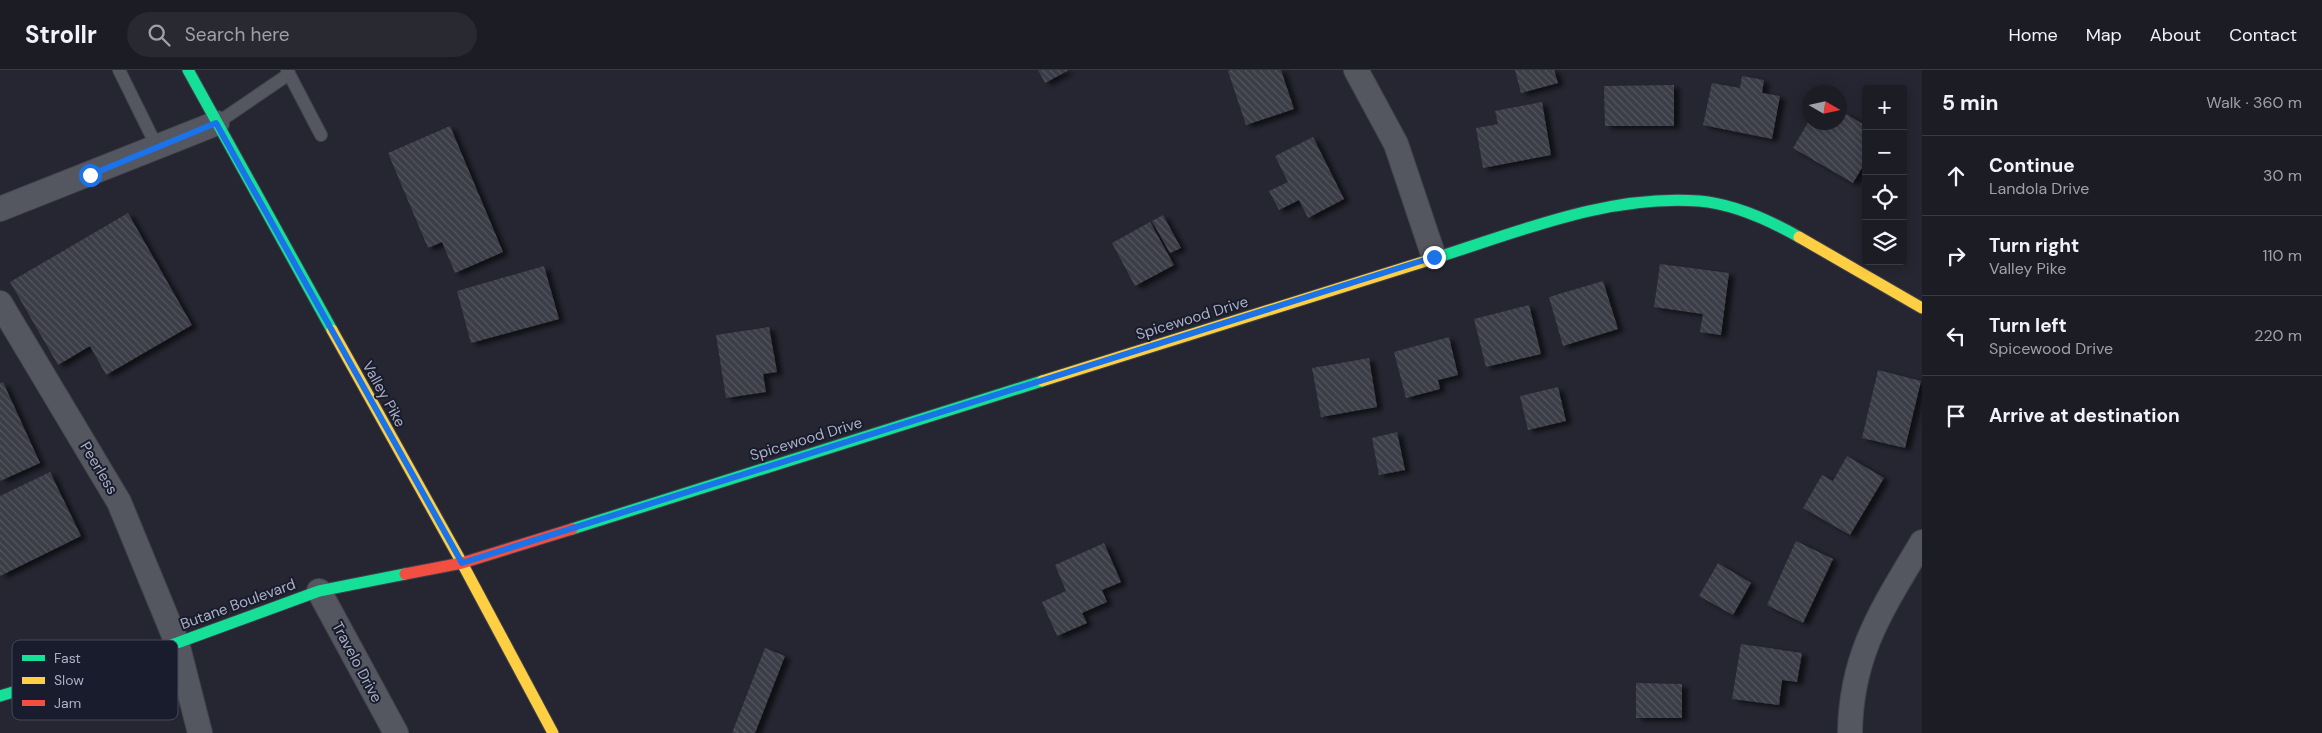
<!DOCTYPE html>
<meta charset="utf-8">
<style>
body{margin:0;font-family:"DM Sans",sans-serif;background:#292932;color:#f1f3f6}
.controls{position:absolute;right:15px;top:15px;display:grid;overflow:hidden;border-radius:5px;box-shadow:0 2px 12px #0003}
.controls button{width:45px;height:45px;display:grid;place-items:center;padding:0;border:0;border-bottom:1px solid #3a3a42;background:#1c1c25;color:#f1f3f6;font:25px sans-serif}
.compass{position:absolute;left:1802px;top:15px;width:45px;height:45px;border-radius:50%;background:#1c1c25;box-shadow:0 2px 12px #0003;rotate:99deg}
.stop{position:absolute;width:15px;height:15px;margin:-11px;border:4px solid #1a73e8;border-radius:50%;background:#fff}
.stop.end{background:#1a73e8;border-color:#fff;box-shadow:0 1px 5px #0008}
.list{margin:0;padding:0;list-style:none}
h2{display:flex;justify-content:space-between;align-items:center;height:65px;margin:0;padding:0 20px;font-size:21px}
h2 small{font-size:16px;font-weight:400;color:#a0a1a7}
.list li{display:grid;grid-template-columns:32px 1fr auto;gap:15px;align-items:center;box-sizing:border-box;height:80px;padding:0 20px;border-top:1px solid #3a3a42}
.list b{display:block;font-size:19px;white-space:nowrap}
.list p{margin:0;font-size:16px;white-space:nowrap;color:#a0a1a7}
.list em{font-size:16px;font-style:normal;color:#a0a1a7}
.icon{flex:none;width:28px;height:28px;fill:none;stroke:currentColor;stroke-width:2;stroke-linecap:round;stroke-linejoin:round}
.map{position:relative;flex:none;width:1922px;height:663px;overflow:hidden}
header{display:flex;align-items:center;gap:30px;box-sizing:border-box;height:70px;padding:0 25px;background:#1c1c25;border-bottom:1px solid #3a3a42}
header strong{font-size:24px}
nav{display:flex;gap:28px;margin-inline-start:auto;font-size:18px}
.search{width:350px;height:45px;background:#292932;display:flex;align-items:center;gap:12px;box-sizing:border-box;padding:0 18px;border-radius:28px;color:#a0a1a7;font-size:19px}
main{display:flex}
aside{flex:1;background:#1c1c25}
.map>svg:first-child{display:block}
.building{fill:url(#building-back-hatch);filter:url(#shadow)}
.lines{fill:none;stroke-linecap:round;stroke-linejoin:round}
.lane-casing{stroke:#41424b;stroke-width:14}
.street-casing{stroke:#41424b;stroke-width:26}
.fast-casing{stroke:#3f414b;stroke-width:13}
.slow-casing{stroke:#3f414b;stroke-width:13}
.jam-casing{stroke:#3f414b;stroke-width:13}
.lane{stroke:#545660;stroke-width:12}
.street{stroke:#545660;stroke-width:24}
.fast{stroke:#16e098;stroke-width:11}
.slow{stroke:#ffcf43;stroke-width:11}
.jam{stroke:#f24e42;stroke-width:11}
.route{stroke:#1a73e8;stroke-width:6}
.labels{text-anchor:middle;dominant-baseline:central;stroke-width:4;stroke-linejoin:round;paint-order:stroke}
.street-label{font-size:15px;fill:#adb0c5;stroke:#181c2c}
.key{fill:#181c2c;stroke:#45485a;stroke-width:1}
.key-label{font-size:14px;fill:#adb0c5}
</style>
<header>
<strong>Strollr</strong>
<div class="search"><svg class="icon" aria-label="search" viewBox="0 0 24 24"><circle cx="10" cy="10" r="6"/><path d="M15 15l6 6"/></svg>Search here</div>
<nav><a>Home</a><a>Map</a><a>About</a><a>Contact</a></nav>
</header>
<main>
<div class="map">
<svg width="1922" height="663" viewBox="0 0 1922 663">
<defs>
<pattern id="building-back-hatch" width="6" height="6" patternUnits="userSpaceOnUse" patternTransform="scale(1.25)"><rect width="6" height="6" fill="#3b3c47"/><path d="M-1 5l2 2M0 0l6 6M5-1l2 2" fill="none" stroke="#555660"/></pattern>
<filter id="shadow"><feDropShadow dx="5.5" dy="3" stdDeviation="2.5" flood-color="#0009"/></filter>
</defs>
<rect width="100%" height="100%" fill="#252631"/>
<!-- building -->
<g class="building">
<path d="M1038,0H1069L1045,13Z"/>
<path d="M1231,0H1281L1294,39L1246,55L1228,1Z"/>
<path d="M1515,0H1554L1558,13L1521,23Z"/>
<path d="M1742,6L1764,10L1762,23L1780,26L1772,69L1703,55L1712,13L1740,18Z"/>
<path d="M1674,15V56H1605L1604,16Z"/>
<path d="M1542,32L1551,85L1483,98L1476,58L1498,54L1495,41Z"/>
<path d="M1843,42L1866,56V91L1853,113L1793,78L1810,49V52L1836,53L1840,52Z"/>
<path d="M450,56L503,182L455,203L442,172L428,178L388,83Z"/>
<path d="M1313,67L1344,129L1308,148L1299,130L1279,140L1269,121L1288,112L1275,86Z"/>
<path d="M128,143L192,255L106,305L90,276L58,295L10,212Z"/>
<path d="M1163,145L1181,178L1170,183L1152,151Z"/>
<path d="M1150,152L1174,195L1135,216L1112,173Z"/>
<path d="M1660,194L1729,203L1721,265L1700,262L1703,244L1654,237Z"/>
<path d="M544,196L559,249L471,273L457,221Z"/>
<path d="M1603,211L1618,259L1563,276L1549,227Z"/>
<path d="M1529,235L1541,284L1486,297L1474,249Z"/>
<path d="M769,257L777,302L763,304L766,322L726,328L716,265Z"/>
<path d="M1449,267L1458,305L1438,310L1440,319L1406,328L1394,282Z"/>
<path d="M1369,288L1377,337L1321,347L1312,298Z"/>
<path d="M1878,300L1921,311L1905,378L1862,368Z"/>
<path d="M3,312L40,393L0,411V313Z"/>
<path d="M1558,317L1566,351L1528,360L1520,326Z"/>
<path d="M1397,362L1405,400L1379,405L1372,368Z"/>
<path d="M1847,386L1884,408L1850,465L1803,438L1822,405L1833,411Z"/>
<path d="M50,402L81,466L0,506V426Z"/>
<path d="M1796,471L1833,489L1803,553L1767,535Z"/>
<path d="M1104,473L1121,512L1102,520L1107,532L1082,543L1087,553L1057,566L1042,532L1066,521L1055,495Z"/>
<path d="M1718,493L1751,513L1733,545L1699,526Z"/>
<path d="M1741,574L1802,583L1797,612L1782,610L1779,635L1732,629Z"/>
<path d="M765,578L785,586L755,663H732Z"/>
<path d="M1636,613L1682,614V648H1636Z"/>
</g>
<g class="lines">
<!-- lane casing -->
<g class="lane-casing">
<g id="lane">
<path d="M119,0L157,77"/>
<path d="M287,0L321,65"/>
<path d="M217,53L289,4"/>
</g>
</g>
<!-- street casing -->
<g class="street-casing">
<g id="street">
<path d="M1356,0L1396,74L1434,187"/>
<path d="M0,139L217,53"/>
<path d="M0,233L119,432L177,573L200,663"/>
<path d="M319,521L396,663"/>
<path d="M1850,663C1851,583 1883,538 1922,472"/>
</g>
</g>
<!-- fast casing -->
<g class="fast-casing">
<g id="fast">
<path d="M188,0L332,260"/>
<path d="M1429,190C1516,163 1606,124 1699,131C1735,134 1769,150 1799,167"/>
<path d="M572,459L1042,311"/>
<path d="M0,626L177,573L319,521L405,504"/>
</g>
</g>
<!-- slow casing -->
<g class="slow-casing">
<g id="slow">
<path d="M1799,167L1922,238"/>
<path d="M332,260L462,493L553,663"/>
<path d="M1042,311L1429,190"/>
</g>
</g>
<!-- jam casing -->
<g class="jam-casing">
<path id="jam" d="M405,504L462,493L572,459"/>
</g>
<!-- lane -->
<use href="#lane" class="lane"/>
<!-- street -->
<use href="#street" class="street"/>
<!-- fast -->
<use href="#fast" class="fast"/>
<!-- slow -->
<use href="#slow" class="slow"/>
<!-- jam -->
<use href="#jam" class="jam"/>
</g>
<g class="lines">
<!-- route -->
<path class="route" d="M90,105L216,53L462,493L1434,187"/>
</g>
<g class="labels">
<!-- street labels -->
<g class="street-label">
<text transform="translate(1192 248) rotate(-17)">Spicewood Drive</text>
<text transform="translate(384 324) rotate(61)">Valley Pike</text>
<text transform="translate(806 369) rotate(-17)">Spicewood Drive</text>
<text transform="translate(99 398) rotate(59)">Peerless</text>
<text transform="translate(238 534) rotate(-20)">Butane Boulevard</text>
<text transform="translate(357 592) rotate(62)">Travelo Drive</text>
</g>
</g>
<!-- legend -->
<rect x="12" y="570" width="166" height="80" rx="8" class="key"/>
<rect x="22" y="585" width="23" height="6" fill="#16e098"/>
<rect x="22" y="607" width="23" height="7" fill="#ffcf43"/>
<rect x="22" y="630" width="23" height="6" fill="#f24e42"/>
<g class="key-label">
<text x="54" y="593">Fast</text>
<text x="54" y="615">Slow</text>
<text x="54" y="638">Jam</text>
</g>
</svg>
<div class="controls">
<button>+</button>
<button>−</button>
<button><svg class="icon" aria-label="locate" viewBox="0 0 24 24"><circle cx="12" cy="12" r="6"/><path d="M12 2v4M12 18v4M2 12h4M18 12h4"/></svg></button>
<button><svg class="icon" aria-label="layers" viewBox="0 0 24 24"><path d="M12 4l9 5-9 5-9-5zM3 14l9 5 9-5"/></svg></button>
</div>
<svg class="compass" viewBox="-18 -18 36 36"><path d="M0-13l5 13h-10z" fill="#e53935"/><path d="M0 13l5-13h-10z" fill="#a0a1a7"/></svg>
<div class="stop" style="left:90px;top:105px"></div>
<div class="stop end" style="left:1434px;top:187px"></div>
</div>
<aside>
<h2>5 min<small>Walk · 360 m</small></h2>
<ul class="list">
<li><svg class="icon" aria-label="ahead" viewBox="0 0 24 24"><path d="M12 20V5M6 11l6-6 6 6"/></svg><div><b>Continue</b><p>Landola Drive</p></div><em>30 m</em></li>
<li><svg class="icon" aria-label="right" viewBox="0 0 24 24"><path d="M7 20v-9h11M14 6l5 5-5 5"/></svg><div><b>Turn right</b><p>Valley Pike</p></div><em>110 m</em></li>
<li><svg class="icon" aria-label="left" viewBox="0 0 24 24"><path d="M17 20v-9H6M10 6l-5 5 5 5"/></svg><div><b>Turn left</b><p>Spicewood Drive</p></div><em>220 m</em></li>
<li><svg class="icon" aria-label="arrive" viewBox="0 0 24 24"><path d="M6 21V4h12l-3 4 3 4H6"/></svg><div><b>Arrive at destination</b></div></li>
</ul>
</aside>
</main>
